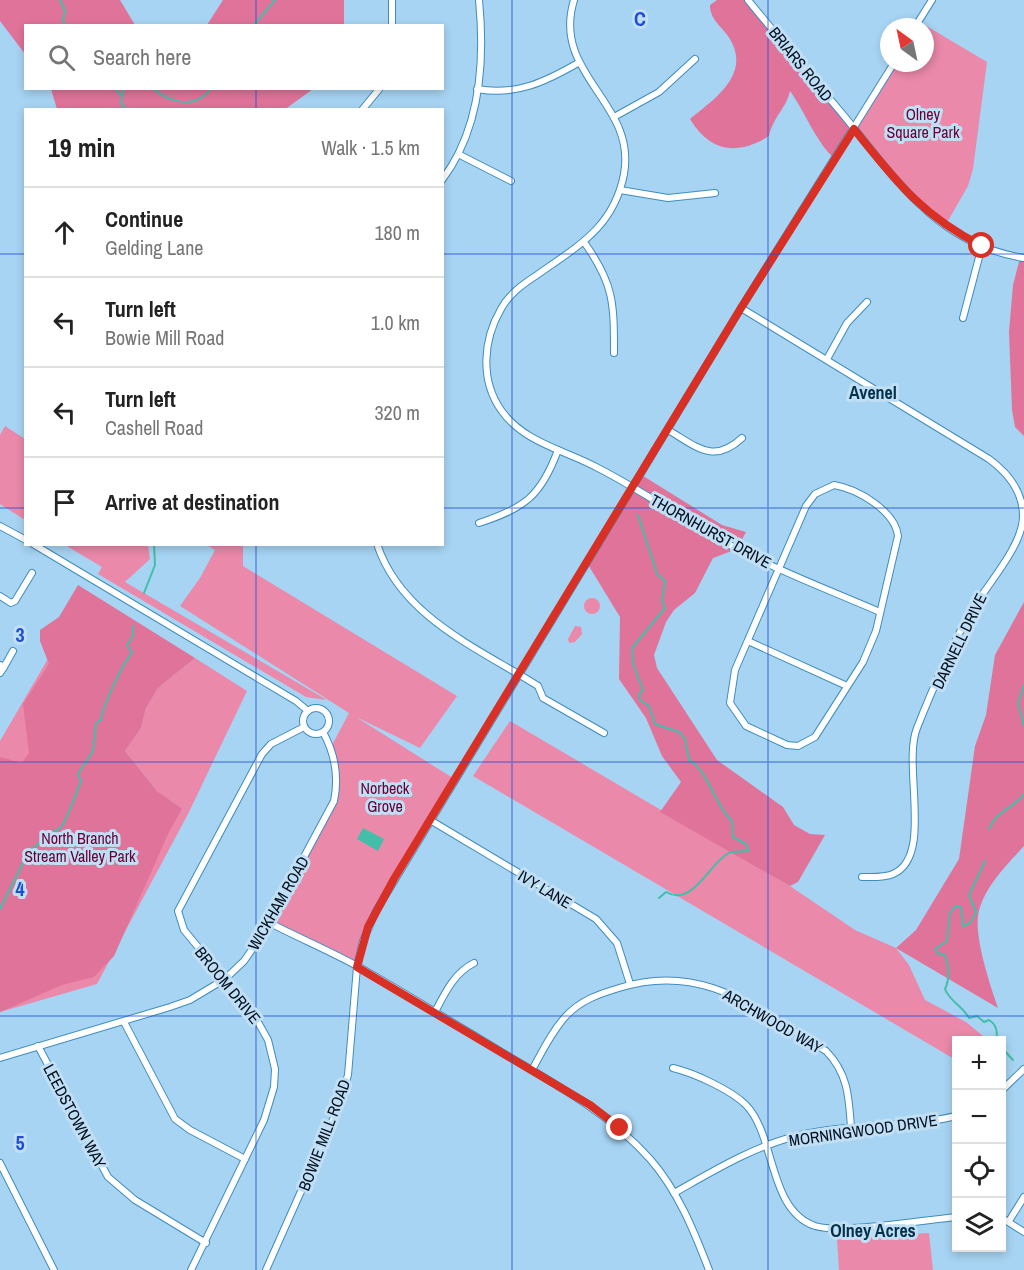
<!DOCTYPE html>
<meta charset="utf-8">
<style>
body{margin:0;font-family:"Archivo Narrow",sans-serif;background:#f6f6f6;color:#222}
.controls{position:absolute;right:18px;bottom:18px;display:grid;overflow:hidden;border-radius:0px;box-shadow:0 3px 9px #0003}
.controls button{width:54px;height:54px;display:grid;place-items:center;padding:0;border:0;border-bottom:2px solid #e0e0e0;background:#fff;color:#222;font:30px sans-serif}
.compass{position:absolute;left:880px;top:18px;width:54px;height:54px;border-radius:50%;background:#fff;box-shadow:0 3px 9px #0003;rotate:327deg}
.stop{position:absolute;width:18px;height:18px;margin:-14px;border:4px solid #d93025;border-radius:50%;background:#fff}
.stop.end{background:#d93025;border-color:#fff;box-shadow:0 2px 6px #0008}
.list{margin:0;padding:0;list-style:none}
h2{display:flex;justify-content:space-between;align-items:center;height:78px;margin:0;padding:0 24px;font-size:26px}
h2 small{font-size:20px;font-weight:400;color:#767676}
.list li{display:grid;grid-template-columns:39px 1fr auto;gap:18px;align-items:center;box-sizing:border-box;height:90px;padding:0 24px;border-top:2px solid #e0e0e0}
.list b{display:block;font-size:22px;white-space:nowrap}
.list p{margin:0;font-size:20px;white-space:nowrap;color:#767676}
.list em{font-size:20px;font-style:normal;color:#767676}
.icon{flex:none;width:33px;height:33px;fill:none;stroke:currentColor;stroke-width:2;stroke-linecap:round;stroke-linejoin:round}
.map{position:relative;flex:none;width:1024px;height:1270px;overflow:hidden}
.search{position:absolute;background:#fff;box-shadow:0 3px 9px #0003;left:24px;top:24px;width:420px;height:66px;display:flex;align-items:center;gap:15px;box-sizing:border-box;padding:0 21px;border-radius:0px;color:#767676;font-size:22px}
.panel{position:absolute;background:#fff;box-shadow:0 3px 9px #0003;left:24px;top:108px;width:420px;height:438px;border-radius:0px}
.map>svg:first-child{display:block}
.green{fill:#eb89aa}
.forest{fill:#e07399}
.water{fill:#43bea8}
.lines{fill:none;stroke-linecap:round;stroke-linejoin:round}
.stream{stroke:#43bea8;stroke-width:2}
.minor-casing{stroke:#3e8dbd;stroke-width:8}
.minor{stroke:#fff;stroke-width:6}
.route{stroke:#d93025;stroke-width:8}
.grid{fill:none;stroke:#1d4ed8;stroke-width:1.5;stroke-opacity:0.55}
.labels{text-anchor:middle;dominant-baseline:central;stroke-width:6;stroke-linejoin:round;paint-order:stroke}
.street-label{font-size:16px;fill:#000e1d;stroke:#c1dff4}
.park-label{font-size:16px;fill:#670035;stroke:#c1dff4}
.neighbourhood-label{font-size:18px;font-weight:bold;fill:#04314a;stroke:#c1dff4}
.grid-label{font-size:20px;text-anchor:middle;font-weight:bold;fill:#1d4ed8;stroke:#c1dff4;stroke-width:6;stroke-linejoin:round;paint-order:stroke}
</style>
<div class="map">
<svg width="1024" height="1270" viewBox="0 0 1024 1270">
<rect width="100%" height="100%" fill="#a7d4f3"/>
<!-- green -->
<g class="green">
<path d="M918,21L987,62L973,169L968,186L945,226L912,200L854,129L893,63H925V27H915Z"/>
<path d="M5,426L25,439V520L0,504V435Z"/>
<path d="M65,545H148L150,559L125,582L327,700L306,697L98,574L102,567Z"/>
<path d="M207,545H243V566L457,696L420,748L356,717L456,780L376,911L357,967L270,923L329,815L337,786L331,747L349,713L180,606L200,578L215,550Z"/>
<path d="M87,592L107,770L184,812L157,791L125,751L141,728L146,708L158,688L195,658L247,691L188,814L97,984L0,1012V741Z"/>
<circle cx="592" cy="606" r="8"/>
<path d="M575,626L581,627L582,634L575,642L569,643L568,639Z"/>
<path d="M510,721L790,886L855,930L896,948L909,965L925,1000L966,1022L988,1040H956V1060L473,776Z"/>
<path d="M929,1233L933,1270H839L837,1239Z"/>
</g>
<!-- forest -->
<g class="forest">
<path d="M0,0H120L135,25L26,26L25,54L0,21Z"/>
<path d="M223,0H344V25H207Z"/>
<path d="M717,0H748L854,129L834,158C816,142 805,112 790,91C786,109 774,115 769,136C737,156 710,152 690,119C716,98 753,73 728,36C720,25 710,19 710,5Z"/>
<path d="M51,89H313L284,110L57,109Z"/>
<path d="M1020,258H1024V436L1015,427L1012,410L1009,332L1013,285Z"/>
<path d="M640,474L722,525L746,532L737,549L713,558L695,593L674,610L666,622L654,655L657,668L717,760L783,807L794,825L810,834L825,835L798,882L790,886L660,812L681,782L662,756L646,718L619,679L620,617L587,563Z"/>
<path d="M78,585L195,658L158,688L146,708L141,728L125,751L157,791L182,809L168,834L114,956L94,977L62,985L0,1012V757L22,763L29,753L23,704L49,664L40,641V630L59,617Z"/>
<path d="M1024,602V846C1007,865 982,889 978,916C975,940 990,985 998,1008L896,948L916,930L959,859L975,746L986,715L995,655Z"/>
</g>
<!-- water -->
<path class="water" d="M363,828L384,839L378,851L357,839Z"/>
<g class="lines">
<!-- stream -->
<g class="stream">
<path d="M60,0L65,11L63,19L65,26"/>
<path d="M253,26L275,0"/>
<path d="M114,88L121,95"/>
<path d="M152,88C170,103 196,110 211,88"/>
<path d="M123,110L124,106L121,103L124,88"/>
<path d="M638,515L657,574L665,581L662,601L665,608L632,648L633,664L643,690L639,694L640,700L649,706L655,724L679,732L685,739L689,760C708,770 714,804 732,821L733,837L746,844L749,850C741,853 734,850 727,854C709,865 692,907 666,892L659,898"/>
<path d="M144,593L155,565L154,544"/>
<path d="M1024,685L1018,703L1024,726"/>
<path d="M989,829C996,811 1013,809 1024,794"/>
<path d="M985,861L969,895L976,912L970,923L963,926L961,907H955L950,913L947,941L935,949L937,953L945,955C949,965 950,979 945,989C950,1002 963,1006 969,1018L977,1016L984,1022L989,1020C997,1025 997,1031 997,1040"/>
<path d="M0,909L30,849C37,848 39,842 44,837C49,832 55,832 60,828C66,824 77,790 81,781L78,774L93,751L96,723L101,720C102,707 123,663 132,653L127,645L133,636V626"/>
<path d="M1002,1048L1013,1060"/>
</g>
<!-- minor casing -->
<g class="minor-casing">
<g id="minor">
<path d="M574,0C551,75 637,102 624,174C614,227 578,246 537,275C523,284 509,294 501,309C483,340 480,380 501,410C524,443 565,450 598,468C647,493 692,526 741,551C786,574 834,592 880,612"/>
<path d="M748,0C780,39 812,78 845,117C895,179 939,245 1024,258"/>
<path d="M392,26V0"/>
<path d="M915,27L932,0"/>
<path d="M477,89C516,96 545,82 578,63"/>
<path d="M362,110L380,88"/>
<path d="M614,117L659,92L695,59"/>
<path d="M460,155L511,181"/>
<path d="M442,180C480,130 485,61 479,0"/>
<path d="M620,190L668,198L715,193"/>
<path d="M584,242C614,284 614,303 614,353"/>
<path d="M741,308L989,459C1008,473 1023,492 1023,516C1023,547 984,588 969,615C949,651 932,690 917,728C902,765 934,857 893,874C884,878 872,877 862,877"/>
<path d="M963,318L982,246"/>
<path d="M827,359L847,323L867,302"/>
<path d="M668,430C696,446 713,465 742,438"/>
<path d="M834,485C858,489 895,511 898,536L876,631L863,662L815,737L798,746L787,745L746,726L730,703L735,670L806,506L815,494Z"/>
<path d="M479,523C525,508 541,496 558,450"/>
<path d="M0,526L26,540"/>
<path d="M33,544L296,701L308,711"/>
<path d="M377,544C401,617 478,648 538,686L543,698L604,733"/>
<path d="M0,596L11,603L15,601L32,573"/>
<path d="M748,641L847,686"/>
<path d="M0,665L4,667L0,673"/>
<path d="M4,667L13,651"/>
<circle cx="316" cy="721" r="13"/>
<path d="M430,820L596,919L617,943L630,984"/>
<path d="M270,923C299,938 330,951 359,967C408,995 455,1024 503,1053C555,1084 609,1113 650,1159C678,1191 694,1231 709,1270"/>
<path d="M435,1012C445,993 454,973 474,963"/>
<path d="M124,1022L175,1119L190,1130L245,1159"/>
<path d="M38,1046L108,1177L135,1200L206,1243"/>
<path d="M0,1058L170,1007L190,1000L225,979L244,961L262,935L334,801C339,777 335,754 323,732"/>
<path d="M673,1068C694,1073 731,1090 746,1105C776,1136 768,1210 815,1226C841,1234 925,1220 956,1217"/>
<path d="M532,1070C542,1052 552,1031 566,1016C581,1000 599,994 619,988C704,961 757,1010 826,1051C848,1073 849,1098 851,1128"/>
<path d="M1002,1090L1024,1069"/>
<path d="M0,1163L54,1270"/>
<path d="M674,1193C715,1170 754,1146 800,1135C851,1123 906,1128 956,1116"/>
<path d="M1002,1218L1024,1232"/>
<path d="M1009,1221L1024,1197"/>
<path d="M191,1270L264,1120L274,1087L275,1069L268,1040L254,1015L184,930L178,911L262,754L271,744L304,727"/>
<path d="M266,1270L335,1115L348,1075L357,967L363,941L376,911L741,308L894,63"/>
</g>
</g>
<!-- minor -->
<use href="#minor" class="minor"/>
</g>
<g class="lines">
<!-- route -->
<path class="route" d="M620,1128L590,1105L357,967L368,927L394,879L741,308L854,129C896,181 921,215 982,246"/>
</g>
<!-- grid -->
<path class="grid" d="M256,0V26M512,0V1270M768,0V1270M256,88V110M0,254H26M442,254H1024M0,508H26M442,508H1024M256,544V1270M0,762H1024M0,1016H1024"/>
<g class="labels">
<!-- street labels -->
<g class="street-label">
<text transform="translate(801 64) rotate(51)">BRIARS ROAD</text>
<text transform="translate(711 531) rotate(29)">THORNHURST DRIVE</text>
<text transform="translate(959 641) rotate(-64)">DARNELL DRIVE</text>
<text transform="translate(545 889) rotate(31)">IVY LANE</text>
<text transform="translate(278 903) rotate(-60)">WICKHAM ROAD</text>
<text transform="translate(228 985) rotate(51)">BROOM DRIVE</text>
<text transform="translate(773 1021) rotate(30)">ARCHWOOD WAY</text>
<text transform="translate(75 1116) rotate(62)">LEEDSTOWN WAY</text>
<text transform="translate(863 1130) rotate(-8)">MORNINGWOOD DRIVE</text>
<text transform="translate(324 1135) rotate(-69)">BOWIE MILL ROAD</text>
</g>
<!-- park labels -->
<g class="park-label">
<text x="923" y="114">Olney<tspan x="923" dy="18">Square Park</tspan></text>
<text x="385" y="788">Norbeck<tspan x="385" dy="18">Grove</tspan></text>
<text x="80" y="838">North Branch<tspan x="80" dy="18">Stream Valley Park</tspan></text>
</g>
<!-- neighbourhood labels -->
<g class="neighbourhood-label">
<text x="873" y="392">Avenel</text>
<text x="873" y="1230">Olney Acres</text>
</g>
</g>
<g class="grid-label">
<text x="640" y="26">C</text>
<text x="20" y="642">3</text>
<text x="20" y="896">4</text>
<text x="20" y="1150">5</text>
</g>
</svg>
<div class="controls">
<button>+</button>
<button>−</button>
<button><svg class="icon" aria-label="locate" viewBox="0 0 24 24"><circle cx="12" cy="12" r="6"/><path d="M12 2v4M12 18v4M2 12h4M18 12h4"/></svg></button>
<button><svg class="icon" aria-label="layers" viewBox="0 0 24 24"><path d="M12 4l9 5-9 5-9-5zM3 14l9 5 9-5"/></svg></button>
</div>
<svg class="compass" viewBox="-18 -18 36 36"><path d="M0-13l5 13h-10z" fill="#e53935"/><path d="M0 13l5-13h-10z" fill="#767676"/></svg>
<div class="stop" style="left:982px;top:246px"></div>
<div class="stop end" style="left:620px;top:1128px"></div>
<div class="search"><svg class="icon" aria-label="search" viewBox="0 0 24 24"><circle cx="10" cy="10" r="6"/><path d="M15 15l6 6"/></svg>Search here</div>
<section class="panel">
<h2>19 min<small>Walk · 1.5 km</small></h2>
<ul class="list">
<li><svg class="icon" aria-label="ahead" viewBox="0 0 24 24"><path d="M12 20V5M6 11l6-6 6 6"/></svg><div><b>Continue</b><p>Gelding Lane</p></div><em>180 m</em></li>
<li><svg class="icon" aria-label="left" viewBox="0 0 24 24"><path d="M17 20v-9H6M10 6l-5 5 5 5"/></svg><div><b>Turn left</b><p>Bowie Mill Road</p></div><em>1.0 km</em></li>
<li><svg class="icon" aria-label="left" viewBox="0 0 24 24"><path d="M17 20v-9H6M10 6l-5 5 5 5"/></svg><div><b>Turn left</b><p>Cashell Road</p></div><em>320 m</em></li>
<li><svg class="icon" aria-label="arrive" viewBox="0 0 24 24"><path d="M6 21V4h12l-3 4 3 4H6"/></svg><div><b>Arrive at destination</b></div></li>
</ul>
</section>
</div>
